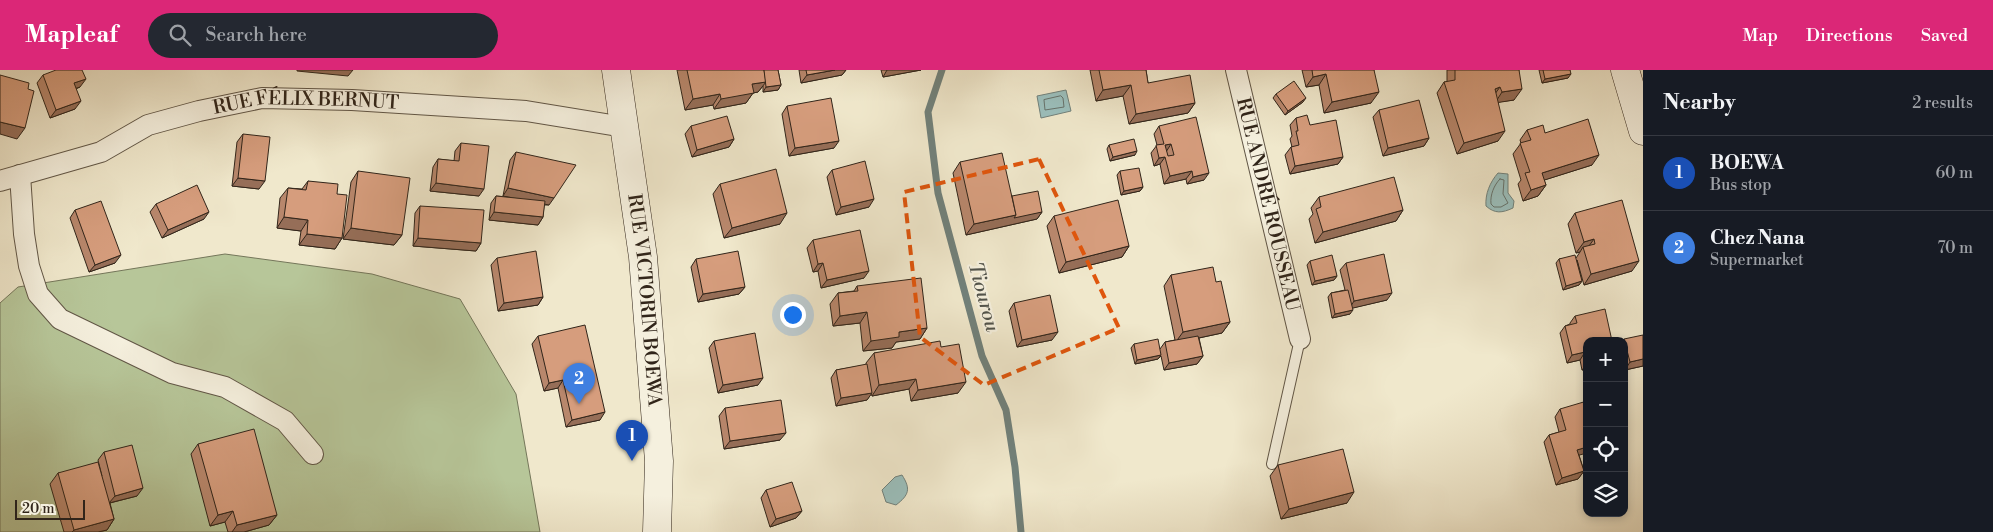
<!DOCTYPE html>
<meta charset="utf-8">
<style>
body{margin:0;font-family:"Libre Bodoni",serif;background:#242831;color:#f1f3f6}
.controls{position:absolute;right:15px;bottom:15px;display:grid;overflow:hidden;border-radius:10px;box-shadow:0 2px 8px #0003}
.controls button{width:45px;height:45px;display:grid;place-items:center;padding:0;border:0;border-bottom:1px solid #363941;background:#171b24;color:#f1f3f6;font:25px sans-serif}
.scale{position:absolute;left:15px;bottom:12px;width:70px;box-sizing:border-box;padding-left:5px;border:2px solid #31251a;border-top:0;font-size:14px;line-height:18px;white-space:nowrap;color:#31251a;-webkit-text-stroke:4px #f5f0de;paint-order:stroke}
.you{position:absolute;left:792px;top:244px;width:18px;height:18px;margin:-12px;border:4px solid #fff;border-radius:50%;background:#1a73e8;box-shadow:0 0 0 8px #1a73e833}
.badge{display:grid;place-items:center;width:32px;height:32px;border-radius:50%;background:#db2777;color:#fff;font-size:16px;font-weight:700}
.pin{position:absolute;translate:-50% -41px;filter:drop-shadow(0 1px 2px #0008)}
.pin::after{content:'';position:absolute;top:26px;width:18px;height:15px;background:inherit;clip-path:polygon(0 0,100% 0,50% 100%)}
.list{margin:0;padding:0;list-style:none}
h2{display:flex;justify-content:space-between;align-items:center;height:65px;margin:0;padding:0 20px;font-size:21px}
h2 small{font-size:16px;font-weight:400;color:#9ea1a6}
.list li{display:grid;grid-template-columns:32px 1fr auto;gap:15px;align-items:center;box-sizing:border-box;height:75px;padding:0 20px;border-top:1px solid #363941}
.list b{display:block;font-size:19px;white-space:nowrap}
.list p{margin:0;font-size:16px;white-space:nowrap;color:#9ea1a6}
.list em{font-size:16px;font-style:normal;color:#9ea1a6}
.icon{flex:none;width:28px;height:28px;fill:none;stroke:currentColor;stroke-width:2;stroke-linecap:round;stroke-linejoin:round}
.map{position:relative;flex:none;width:1643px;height:462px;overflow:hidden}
header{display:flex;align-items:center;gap:30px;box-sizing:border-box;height:70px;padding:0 25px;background:#db2777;color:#fff}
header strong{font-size:24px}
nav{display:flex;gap:28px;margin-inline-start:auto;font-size:18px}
.search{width:350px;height:45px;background:#242831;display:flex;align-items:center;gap:12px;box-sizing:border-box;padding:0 18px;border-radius:28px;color:#9ea1a6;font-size:19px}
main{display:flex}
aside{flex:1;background:#171b24}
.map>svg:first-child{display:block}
.green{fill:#b7c699;stroke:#74765a}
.water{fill:#9bbfbc;stroke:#71817b}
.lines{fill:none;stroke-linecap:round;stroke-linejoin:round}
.shore{stroke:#66726b;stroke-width:1}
.stream{stroke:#71817b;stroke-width:7}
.lane-casing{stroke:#615646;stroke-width:12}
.street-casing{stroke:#615646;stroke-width:22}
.secondary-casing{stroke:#31251a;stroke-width:29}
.lane{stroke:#f5f0de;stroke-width:10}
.street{stroke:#f5f0de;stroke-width:20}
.secondary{stroke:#f5f0de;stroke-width:28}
.wall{fill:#b8876c;stroke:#31251a}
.shaded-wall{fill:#966e58;stroke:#31251a}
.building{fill:#d69d7d;stroke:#31251a;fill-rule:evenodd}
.marked{fill:none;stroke:#df560d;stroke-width:4;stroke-dasharray:10 6;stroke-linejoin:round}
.labels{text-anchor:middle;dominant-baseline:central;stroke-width:4.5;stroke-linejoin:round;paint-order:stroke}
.street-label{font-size:19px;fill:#31251a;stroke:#f5f0de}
.water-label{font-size:20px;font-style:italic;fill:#51534b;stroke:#f5f0de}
</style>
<header>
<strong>Mapleaf</strong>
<div class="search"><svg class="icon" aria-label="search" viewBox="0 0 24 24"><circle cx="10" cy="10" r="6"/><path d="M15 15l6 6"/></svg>Search here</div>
<nav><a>Map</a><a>Directions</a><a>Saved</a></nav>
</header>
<main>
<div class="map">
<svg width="1643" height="462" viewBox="0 0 1643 462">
<rect width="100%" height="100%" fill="#f0e8cc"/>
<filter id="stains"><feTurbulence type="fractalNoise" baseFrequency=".004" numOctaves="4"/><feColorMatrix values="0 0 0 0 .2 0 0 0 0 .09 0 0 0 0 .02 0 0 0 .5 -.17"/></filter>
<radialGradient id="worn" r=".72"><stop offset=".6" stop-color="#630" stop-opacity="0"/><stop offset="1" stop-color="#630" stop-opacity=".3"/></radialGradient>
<!-- green -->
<path class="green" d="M225,184L372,204L460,229L516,324L540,462H0V233L18,217Z"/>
<!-- water -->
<g class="water">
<path d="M1066,20L1071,41L1041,48L1037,26Z"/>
<path d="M1498,103L1508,104V123L1514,131L1513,138C1502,143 1495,144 1486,136C1485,124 1490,112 1498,103Z"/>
<path d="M902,405C911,419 909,425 896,435L886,432L882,420L895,407Z"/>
</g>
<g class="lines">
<!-- shore -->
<g class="shore">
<path d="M1061,26L1063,28L1064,37L1045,40L1044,30Z"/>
<path d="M1500,109L1504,110L1503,124L1508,133L1501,137H1494L1491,134C1490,125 1494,115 1500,109Z"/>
</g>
<!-- stream -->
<path class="stream" d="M942,0L928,42L938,123L982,286L1006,340L1015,397L1021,462"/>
<!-- lane casing -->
<g class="lane-casing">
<path id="lane" d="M1272,394L1300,269"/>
</g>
<!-- street casing -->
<g class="street-casing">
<g id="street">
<path id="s1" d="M1236,0L1300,269"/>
<path d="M20,105L24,164L29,196L38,224L60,249L172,303L225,317L285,351L313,384"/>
<path id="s2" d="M0,111L101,82L148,55L199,41L262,28L352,30L526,41L624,57"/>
</g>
</g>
<!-- secondary casing -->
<g class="secondary-casing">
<g id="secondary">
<path id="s3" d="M616,0L643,187L659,391L657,462"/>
<path d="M1625,0L1643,61"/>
</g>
</g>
<!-- lane -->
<use href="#lane" class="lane"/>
<!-- street -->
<use href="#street" class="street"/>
<!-- secondary -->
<use href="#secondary" class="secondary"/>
</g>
<!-- wall -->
<g class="wall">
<path d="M677,0H778L781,15L778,20L763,22V16L758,22L753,23L746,33L714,39L713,35L685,40Z"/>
<path d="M799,0H846L842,5L801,13Z"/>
<path d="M881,0H921L883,7Z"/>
<path d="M1090,0H1146L1148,13L1195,33L1188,43L1129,54L1123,26L1096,31Z"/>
<path d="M1302,0H1374L1371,33L1324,43L1319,15L1306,17Z"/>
<path d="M1447,0H1519L1514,30L1498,32V71L1457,84L1437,23L1444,12H1447Z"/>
<path d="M1539,0H1570L1568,8L1542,13Z"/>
<path d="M43,5L80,17L76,19L75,39L50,48L37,13Z"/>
<path d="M1276,24L1303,32L1285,45L1273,28Z"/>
<path d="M787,36L834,78L789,86L782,44Z"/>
<path d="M1379,40L1429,68L1424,76L1383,86L1373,47Z"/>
<path d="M1296,48L1310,55L1343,87L1338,94L1290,104L1285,85L1291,77H1292L1290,69L1292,66L1290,55Z"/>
<path d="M691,56L734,69L729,77L692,87L685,64Z"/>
<path d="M1159,56L1204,110L1187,114L1186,109L1164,114L1160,94L1154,96L1151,83L1157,75L1154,64Z"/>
<path d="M1527,60L1545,63L1592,95L1544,110L1546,115L1538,126L1523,131L1518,114L1521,110L1513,84L1521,73L1520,70Z"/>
<path d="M243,64L259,119L232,116L237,72Z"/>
<path d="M461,73L479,126L430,121L433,97L438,89L454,91L455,81Z"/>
<path d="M1109,75L1135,85L1110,91L1107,79Z"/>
<path d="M516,82L549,135H544L543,147L538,155L489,150L491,133L496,126L508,127L503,126L510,90Z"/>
<path d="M960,92L1012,126L1042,142L1037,149L966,165L953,103Z"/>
<path d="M832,100L869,137L836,145L827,107Z"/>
<path d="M358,101L402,165L394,175L343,169L351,112Z"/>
<path d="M1120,101L1143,117L1140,121L1121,125L1117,105Z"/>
<path d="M308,111L337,124L342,168L335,179L299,175L301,161L277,158L280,128L288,118L302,119Z"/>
<path d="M720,114L780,154L724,168L713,124Z"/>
<path d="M1319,127L1403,140L1396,151L1315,173L1309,149L1313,144L1311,138Z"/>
<path d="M156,134L204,149L162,168L150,142Z"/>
<path d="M420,136L481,173L476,181L413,176L415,143Z"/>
<path d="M75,140L115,193L89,202L70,148Z"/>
<path d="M1575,143L1632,201L1584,215L1577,190L1582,211L1579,215L1563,220L1556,193L1559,189L1576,188L1580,182L1576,183L1568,154Z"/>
<path d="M1054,146L1129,176L1122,187L1059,203L1047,156Z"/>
<path d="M813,170L864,208L821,218L818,201L813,202L807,178Z"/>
<path d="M497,188L543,227L538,235L498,241L491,195Z"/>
<path d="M696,189L745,217L739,224L698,232L691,197Z"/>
<path d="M1310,191L1337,206L1334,210L1312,215L1307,195Z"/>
<path d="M1346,193L1387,230L1352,238L1350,244L1332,248L1328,227L1331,223L1345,220L1340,200Z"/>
<path d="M1171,205L1216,212L1230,252L1222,263L1199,268L1203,286L1197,294L1164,300L1161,286L1158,289L1135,294L1131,278L1134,274L1160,279L1165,272L1175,270L1164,216Z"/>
<path d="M857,216L927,258L920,269L896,272L892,278L863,281L860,253L833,256L830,234L838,223L854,221Z"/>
<path d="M1014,233L1052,270L1017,277L1009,241Z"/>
<path d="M1575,246L1587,271V299L1582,300L1580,290L1567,293L1560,263L1565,256L1570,254V253Z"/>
<path d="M538,266L600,350L566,357L558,318L544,321L532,274Z"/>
<path d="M1624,269L1643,296L1625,300L1624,271H1623Z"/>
<path d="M714,271L758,315L718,323L709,278Z"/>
<path d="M941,277L958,323L911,331L909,319L872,326L871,324L867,330L836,336L831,308L836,300L866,295V293L874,283Z"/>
<path d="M725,338L780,370L724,379L719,346Z"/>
<path d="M1560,339L1579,385L1584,401L1578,409L1556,415L1544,372L1549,365L1559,362L1555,347Z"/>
<path d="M198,374L277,445L269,455L244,462H228L225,452L210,456L191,384Z"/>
<path d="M104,382L137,426L110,433L114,449L107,460L98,462H64L50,414L58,403L102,406L98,390Z"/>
<path d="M1278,395L1347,433L1281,449L1270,406Z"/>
<path d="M766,420L802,441L796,448L770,457L761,428Z"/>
</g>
<!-- shaded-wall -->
<g class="shaded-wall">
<path d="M297,0H353L348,6L297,1Z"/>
<path d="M835,0H846L842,5L801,13L807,5Z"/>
<path d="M887,0H921L883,7Z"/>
<path d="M1326,4L1319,15L1306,17L1313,7Z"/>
<path d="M1571,4L1568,8L1542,13L1545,9Z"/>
<path d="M86,9L80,17L68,21L74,13Z"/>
<path d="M766,12L758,22L753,23L746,33L714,39L721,29L752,14Z"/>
<path d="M781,15L778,20L763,22L766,17Z"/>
<path d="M1131,15L1123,26L1096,31L1103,20Z"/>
<path d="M1500,17L1492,28L1495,19Z"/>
<path d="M1522,19L1514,30L1495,33L1502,22Z"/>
<path d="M1379,22L1371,33L1324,43L1332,32Z"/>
<path d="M720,24L713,35L685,40L693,29Z"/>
<path d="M1306,28L1303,32L1285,45L1288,41Z"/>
<path d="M81,31L75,39L50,48L56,40Z"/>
<path d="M1195,33L1188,43L1129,54L1136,44Z"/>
<path d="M0,52L25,58L17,69L0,64Z"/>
<path d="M1505,61L1498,71L1457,84L1464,73Z"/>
<path d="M1429,68L1424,76L1383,86L1388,78Z"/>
<path d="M734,69L729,77L692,87L697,80Z"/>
<path d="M839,71L834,78L789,86L795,78Z"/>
<path d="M1171,74L1166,82L1165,75Z"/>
<path d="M1137,81L1135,85L1110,91L1113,87Z"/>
<path d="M1599,85L1592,95L1535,113L1542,103Z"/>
<path d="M1165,87L1160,94L1154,96L1159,88Z"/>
<path d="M1343,87L1338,94L1290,104L1295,96Z"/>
<path d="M1192,101L1186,109L1164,114L1170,106Z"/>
<path d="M1209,103L1204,110L1187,114L1193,107Z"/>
<path d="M238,108L265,111L259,119L232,116Z"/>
<path d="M436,113L484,119L479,126L430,121Z"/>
<path d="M1546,115L1538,126L1523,131L1531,120Z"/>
<path d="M1143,117L1140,121L1121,125L1124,121Z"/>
<path d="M508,118L554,128L549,135L503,126Z"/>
<path d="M874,129L869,137L836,145L841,137Z"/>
<path d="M1403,140L1396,151L1315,173L1323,162Z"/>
<path d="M209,142L204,149L162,168L168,160Z"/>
<path d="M494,142L543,147L538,155L489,150Z"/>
<path d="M1042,142L1037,149L966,165L974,154L1016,145Z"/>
<path d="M787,143L780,154L724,168L732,158Z"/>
<path d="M284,147L308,150L301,161L277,158Z"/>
<path d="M351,158L402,165L394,175L343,169Z"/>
<path d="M307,164L342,168L335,179L299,175Z"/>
<path d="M418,168L481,173L476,181L413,176Z"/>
<path d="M1594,169L1586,180L1583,177L1580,182L1576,183L1584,172Z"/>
<path d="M1129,176L1122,187L1059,203L1066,192Z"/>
<path d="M121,185L115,193L89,202L95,195Z"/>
<path d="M1639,191L1632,201L1584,215L1591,204Z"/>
<path d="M823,193L818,201L813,202L818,194Z"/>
<path d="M869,201L864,208L821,218L827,210Z"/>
<path d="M1337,206L1334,210L1312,215L1315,211Z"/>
<path d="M1582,211L1579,215L1563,220L1566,216Z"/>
<path d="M745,217L739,224L698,232L703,224Z"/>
<path d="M1392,223L1387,230L1349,239L1354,231Z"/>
<path d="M543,227L538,235L498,241L504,233Z"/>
<path d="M1353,240L1350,244L1332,248L1335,244Z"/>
<path d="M867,242L860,253L833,256L840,246Z"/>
<path d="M1230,252L1222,263L1175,273L1183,262Z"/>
<path d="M927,258L920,269L896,272L892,278L863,281L871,271L899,262Z"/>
<path d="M1058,262L1052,270L1017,277L1022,270Z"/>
<path d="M1585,282L1580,290L1567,293L1572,285Z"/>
<path d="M1161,285L1158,289L1135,294L1137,290Z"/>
<path d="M1203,286L1197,294L1164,300L1169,293Z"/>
<path d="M1643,289V296L1625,300L1630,292Z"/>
<path d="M1587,294V299L1582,300Z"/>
<path d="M763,308L758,315L718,323L723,315Z"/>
<path d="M916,309L909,319L872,326L879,315Z"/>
<path d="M563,310L558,318L544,321L549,313Z"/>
<path d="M966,312L958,323L911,331L918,320Z"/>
<path d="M872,323L867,330L836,336L841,328Z"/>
<path d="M605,342L600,350L566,357L572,350Z"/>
<path d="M786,363L780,370L724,379L730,371Z"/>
<path d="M1587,377V383L1572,387L1577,380Z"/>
<path d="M1584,401L1578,409L1556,415L1562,408Z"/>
<path d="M143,418L137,426L109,433L115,426Z"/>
<path d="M1354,422L1347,433L1281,449L1289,439Z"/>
<path d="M233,441L225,452L210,456L218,445Z"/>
<path d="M802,441L796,448L770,457L776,449Z"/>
<path d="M277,445L269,455L244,462H232L237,455Z"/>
<path d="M114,449L107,460L98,462H72L74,460Z"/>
</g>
<!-- building -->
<g class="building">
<path d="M56,0H82L86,9L74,13L81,31L56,40L43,5Z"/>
<path d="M687,0H764L766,12L752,14L754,23L721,29L720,24L693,29Z"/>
<path d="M764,0H778L781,15L766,17Z"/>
<path d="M806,0H835L807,5Z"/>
<path d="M1099,0H1146L1148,13L1190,5L1195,33L1136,44L1131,15L1103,20Z"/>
<path d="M1312,0H1374L1379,22L1332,32L1326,4L1313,7Z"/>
<path d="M1455,0H1519L1522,19L1502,22L1500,17L1495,19L1505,61L1464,73L1444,12L1455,10Z"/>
<path d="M1543,0H1570L1571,4L1545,9Z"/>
<path d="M0,5L29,13L28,19L34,21L25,58L0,52Z"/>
<path d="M1294,11L1306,28L1288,41L1276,24Z"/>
<path d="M831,28L839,71L795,78L787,36Z"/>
<path d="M1419,30L1429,68L1388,78L1379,40Z"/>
<path d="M1307,45L1310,55L1336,50L1343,87L1295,96L1291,77L1299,75L1296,61H1298L1296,48Z"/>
<path d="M727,46L734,69L697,80L691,56Z"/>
<path d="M1196,47L1209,103L1193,107L1192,101L1170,106L1165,87L1159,88L1156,75L1164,74L1159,56ZM1171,74L1174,85L1168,86L1165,75Z"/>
<path d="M1588,49L1599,85L1542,103L1546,115L1531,120L1525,103L1530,102L1520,73L1531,70L1527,60L1543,55L1545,63Z"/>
<path d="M243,64L270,67L265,111L238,108Z"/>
<path d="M1134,69L1137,81L1113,87L1109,75Z"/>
<path d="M461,73L489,76L484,119L436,113L438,89L459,91Z"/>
<path d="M516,82L576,95L554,128L508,118Z"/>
<path d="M1002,83L1016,145L974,154L960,92Z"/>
<path d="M865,91L874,129L841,137L832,100Z"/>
<path d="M1139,98L1143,117L1124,121L1120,101Z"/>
<path d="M776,99L787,143L732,158L720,114Z"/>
<path d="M358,101L410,108L402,165L351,158Z"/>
<path d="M1394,107L1403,140L1323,162L1316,139L1321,137L1319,127Z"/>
<path d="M308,111L338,114L337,124L347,125L342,168L307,164L308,150L284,147L288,118L306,120Z"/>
<path d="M197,115L209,142L168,160L156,134Z"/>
<path d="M1038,121L1042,142L1014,148L1016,145L1012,126Z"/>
<path d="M496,126L545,131L543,147L494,142Z"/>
<path d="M1118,130L1129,176L1066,192L1054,146Z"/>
<path d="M1622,130L1639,191L1591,204L1583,177L1595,174L1594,169L1584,172L1575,143Z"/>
<path d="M101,131L121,185L95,195L75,140Z"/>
<path d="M420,136L484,140L481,173L418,168Z"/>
<path d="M860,160L869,201L827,210L823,193L818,194L813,170Z"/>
<path d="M536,181L543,227L504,233L497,188Z"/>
<path d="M738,181L745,217L703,224L696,189Z"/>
<path d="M1384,184L1392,223L1354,231L1346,193Z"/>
<path d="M1332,185L1337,206L1315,211L1310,191Z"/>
<path d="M1575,185L1582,211L1566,216L1559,189Z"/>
<path d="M1213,197L1216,212L1221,211L1230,252L1183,262L1171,205Z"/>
<path d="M921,208L927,258L899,262V267L871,271L867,242L840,246L838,223L858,221L857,216Z"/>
<path d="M1348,220L1353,240L1335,244L1331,223Z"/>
<path d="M1050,225L1058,262L1022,270L1014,233Z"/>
<path d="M1605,239L1612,271H1587V288L1585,282L1572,285L1565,256L1577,253L1575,246Z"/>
<path d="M585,255L605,342L572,350L563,310L549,313L538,266Z"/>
<path d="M755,263L763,308L723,315L714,271Z"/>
<path d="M1643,265V289L1630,292L1624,269Z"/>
<path d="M1198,266L1203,286L1169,293L1165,272Z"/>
<path d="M1158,269L1161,285L1137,290L1134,274Z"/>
<path d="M940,271L941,277L959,274L966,312L918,320L916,309L879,315L874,283Z"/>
<path d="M867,294L872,323L841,328L836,300Z"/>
<path d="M781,330L786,363L730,371L725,338Z"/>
<path d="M1587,331V377L1577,380L1584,401L1562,408L1549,365L1566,360L1560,339Z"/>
<path d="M254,359L277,445L237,455L233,441L218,445L198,374Z"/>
<path d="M132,375L143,418L115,426L104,382Z"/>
<path d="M1343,379L1354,422L1289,439L1278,395Z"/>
<path d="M98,392L114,449L74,460L58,403Z"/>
<path d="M792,412L802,441L776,449L766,420Z"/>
</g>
<!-- marked area -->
<path class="marked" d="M1039,89L1119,258L984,315L920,267L904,122Z"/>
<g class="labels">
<!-- street labels -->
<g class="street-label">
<text stroke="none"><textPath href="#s2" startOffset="320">RUE FÉLIX BERNUT</textPath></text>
<text stroke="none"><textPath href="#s1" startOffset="138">RUE ANDRÉ ROUSSEAU</textPath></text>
<text stroke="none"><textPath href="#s3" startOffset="232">RUE VICTORIN BOEWA</textPath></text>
</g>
<!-- water labels -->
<g class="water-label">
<text transform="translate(983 227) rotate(75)">Tiourou</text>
</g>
</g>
<rect width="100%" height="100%" filter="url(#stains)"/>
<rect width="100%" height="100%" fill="url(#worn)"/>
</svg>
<div class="controls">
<button>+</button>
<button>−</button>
<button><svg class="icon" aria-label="locate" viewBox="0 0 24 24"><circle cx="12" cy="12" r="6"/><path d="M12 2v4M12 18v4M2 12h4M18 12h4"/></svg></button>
<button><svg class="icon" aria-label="layers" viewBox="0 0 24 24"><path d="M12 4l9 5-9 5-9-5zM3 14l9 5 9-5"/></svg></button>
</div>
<div class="scale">20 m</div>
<div class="you"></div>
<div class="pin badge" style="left:632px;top:391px;background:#1a4fb4">1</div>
<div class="pin badge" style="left:579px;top:334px;background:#3f7fe0">2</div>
</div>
<aside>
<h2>Nearby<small>2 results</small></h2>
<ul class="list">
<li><span class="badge" style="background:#1a4fb4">1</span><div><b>BOEWA</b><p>Bus stop</p></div><em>60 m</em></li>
<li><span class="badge" style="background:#3f7fe0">2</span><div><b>Chez Nana</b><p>Supermarket</p></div><em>70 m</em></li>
</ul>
</aside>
</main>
